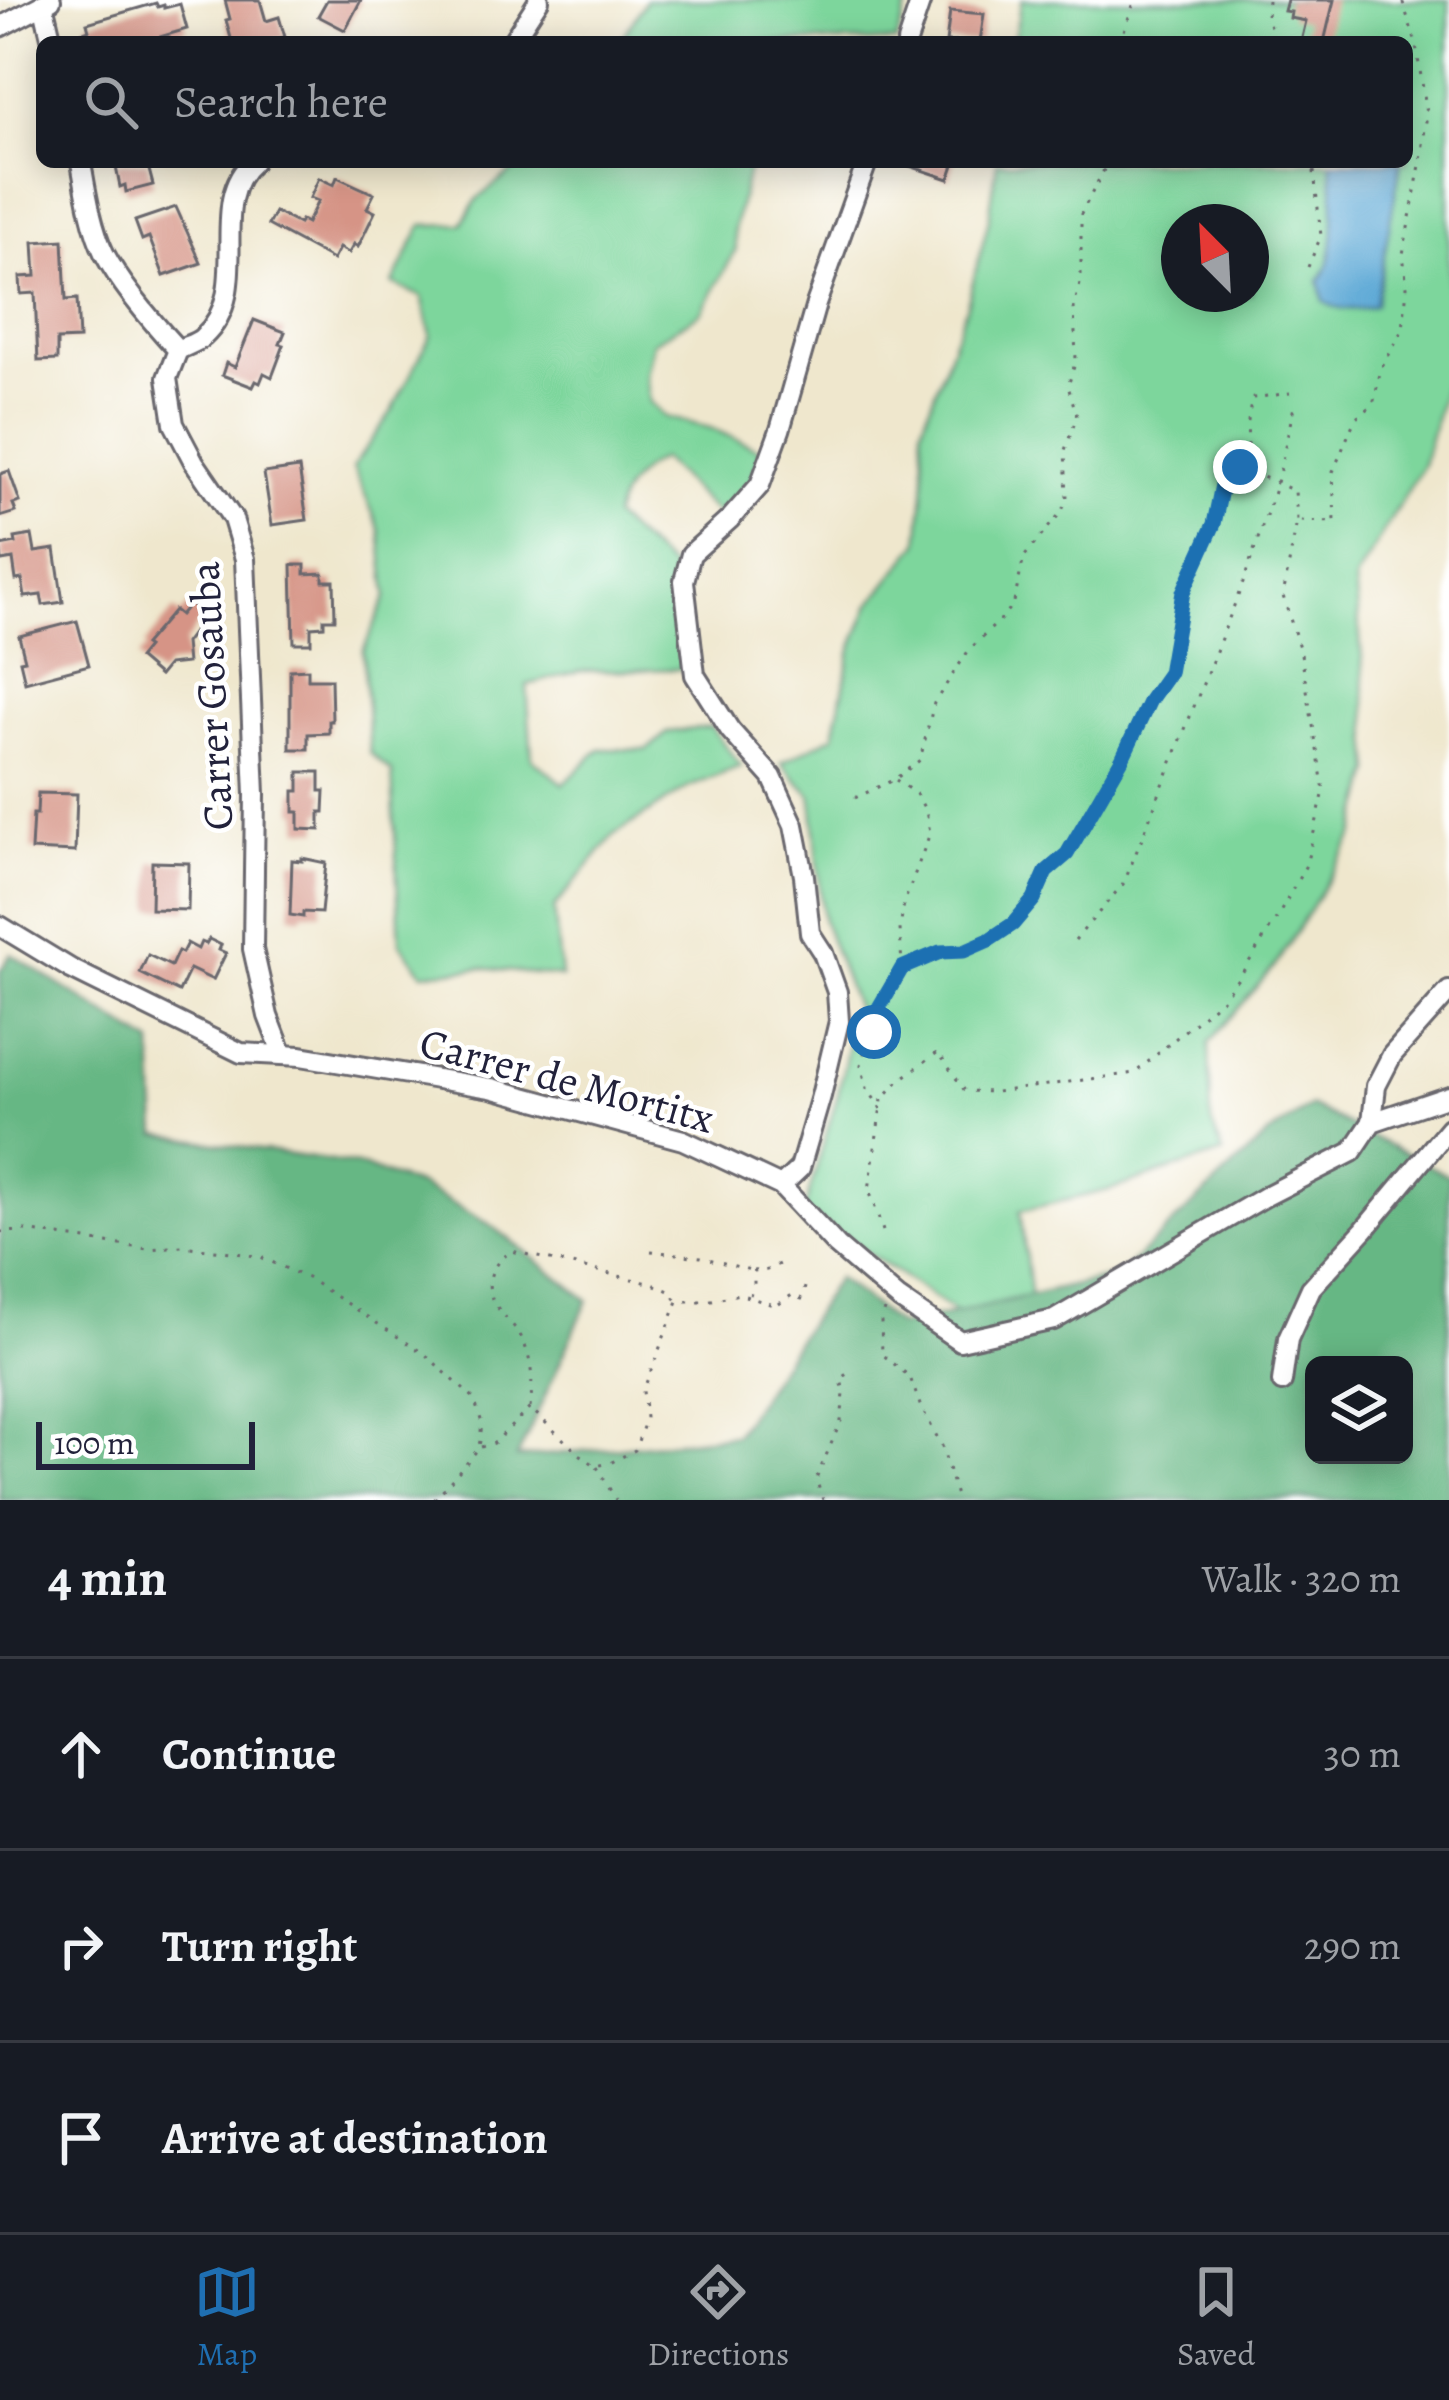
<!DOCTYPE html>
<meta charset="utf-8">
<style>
body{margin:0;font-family:Alegreya,serif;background:#242831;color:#f1f3f6}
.controls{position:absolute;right:36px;bottom:36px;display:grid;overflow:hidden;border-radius:18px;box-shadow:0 6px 30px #0003}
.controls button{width:108px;height:108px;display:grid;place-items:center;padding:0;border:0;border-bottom:3px solid #363941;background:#171b24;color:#f1f3f6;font:60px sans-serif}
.compass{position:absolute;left:1161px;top:204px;width:108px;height:108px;border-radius:50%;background:#171b24;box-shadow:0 6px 30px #0003;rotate:336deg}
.scale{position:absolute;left:36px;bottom:30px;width:219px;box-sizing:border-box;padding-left:12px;border:6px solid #22223b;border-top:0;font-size:33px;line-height:42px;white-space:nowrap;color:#22223b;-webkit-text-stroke:9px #fff;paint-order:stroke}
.stop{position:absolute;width:36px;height:36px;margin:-27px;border:9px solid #1f6fb2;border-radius:50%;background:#fff}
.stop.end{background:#1f6fb2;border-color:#fff;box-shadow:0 3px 12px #0008}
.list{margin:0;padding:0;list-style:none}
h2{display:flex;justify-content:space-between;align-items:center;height:156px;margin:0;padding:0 48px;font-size:51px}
h2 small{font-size:39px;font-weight:400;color:#9ea1a6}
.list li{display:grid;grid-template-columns:78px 1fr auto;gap:36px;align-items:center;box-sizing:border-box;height:192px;padding:0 48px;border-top:3px solid #363941}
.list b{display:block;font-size:45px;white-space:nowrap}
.list em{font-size:39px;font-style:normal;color:#9ea1a6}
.icon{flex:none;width:66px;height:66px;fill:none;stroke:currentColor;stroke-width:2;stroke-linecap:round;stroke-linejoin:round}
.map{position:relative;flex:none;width:1449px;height:1500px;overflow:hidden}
.search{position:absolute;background:#171b24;box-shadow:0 6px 30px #0003;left:36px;right:36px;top:36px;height:132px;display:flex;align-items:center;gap:30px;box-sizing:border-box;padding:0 42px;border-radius:18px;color:#9ea1a6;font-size:45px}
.sheet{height:732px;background:#171b24}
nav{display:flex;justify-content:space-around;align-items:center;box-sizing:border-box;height:168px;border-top:3px solid #363941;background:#171b24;font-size:33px;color:#9ea1a6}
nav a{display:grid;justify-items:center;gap:6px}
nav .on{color:#1f6fb2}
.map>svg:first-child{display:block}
.green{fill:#7dd69c;stroke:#507c6c;stroke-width:3;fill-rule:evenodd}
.forest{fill:#66b784;stroke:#446c60;stroke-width:3;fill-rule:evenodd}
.water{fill:#5da9d6;stroke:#406688;stroke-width:3}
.building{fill:#d69486}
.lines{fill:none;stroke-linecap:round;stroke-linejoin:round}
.minor-casing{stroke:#6a676e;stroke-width:24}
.path{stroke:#6a676e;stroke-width:3;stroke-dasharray:3 9;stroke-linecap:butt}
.minor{stroke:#fff;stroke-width:18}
.route{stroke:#1f6fb2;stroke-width:15}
.labels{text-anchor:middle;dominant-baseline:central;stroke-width:9;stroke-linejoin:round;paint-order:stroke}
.street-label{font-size:42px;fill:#22223b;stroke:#fff}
</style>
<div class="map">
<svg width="1449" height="1500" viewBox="0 0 1449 1500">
<rect width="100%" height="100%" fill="#fff"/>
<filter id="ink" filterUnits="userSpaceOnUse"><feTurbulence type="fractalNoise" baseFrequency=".00833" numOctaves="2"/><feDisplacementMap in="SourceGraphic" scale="24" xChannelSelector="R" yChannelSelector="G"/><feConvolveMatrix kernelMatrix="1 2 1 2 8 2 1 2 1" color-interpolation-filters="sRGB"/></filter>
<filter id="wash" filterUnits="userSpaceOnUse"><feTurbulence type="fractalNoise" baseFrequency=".004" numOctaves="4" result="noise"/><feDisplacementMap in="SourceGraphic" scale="48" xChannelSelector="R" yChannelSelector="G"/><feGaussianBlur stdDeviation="2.7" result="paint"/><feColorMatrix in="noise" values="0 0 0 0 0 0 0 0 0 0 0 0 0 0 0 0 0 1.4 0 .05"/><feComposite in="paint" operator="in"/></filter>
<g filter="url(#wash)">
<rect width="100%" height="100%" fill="#efe7cd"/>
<!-- green -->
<g class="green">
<path d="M646,0H910L896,42H619Z"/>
<path d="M1022,0H1449V368L1423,465L1355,580L1372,771L1355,835L1277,963L1209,1043L1211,1122L1223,1153L1109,1190L1020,1211L1032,1308L968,1321L804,1210L838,1094L856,1008L823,921L812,796L781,763L834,735L851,652L869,606L919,543L925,482L922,427L967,305L989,219L997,162H1407V42H1013ZM1179,222H1251V294H1179Z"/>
<path d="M525,162H750L734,228L736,250L701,313L653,342L646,375L650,402L665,417L710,428L762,450L750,485L717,514L661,459C637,470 621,491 613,517L672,569L671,609L683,669L580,671L527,685L532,759L564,784L600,749L647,750L668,732L711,727L741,766L687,788L614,835L554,908L561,977L481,968L423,973L400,943L392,772L370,753L363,651L387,596L380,530L353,467L392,411L431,335L422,297L393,284L422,225L462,224L478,198Z"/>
</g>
<!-- forest -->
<path class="forest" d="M11,954L153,1044L157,1134L357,1165L420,1186L491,1225L588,1300L517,1458L735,1435L837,1278L899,1326L1118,1275L1268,1135L1311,1106L1449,1176V1500H0V971ZM1314,1365H1404V1455H1314Z"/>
<!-- water -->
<path class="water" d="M1331,162H1401L1375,305C1360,311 1339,311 1324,302L1319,280C1340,260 1334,191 1331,162Z"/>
<g id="blocks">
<!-- building -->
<g class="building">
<path d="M225,0H260L266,21L279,17L285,37L266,42H232L226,20L230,19Z"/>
<path d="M327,0H361L345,30L318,16Z"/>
<path d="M1287,0H1334L1324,42H1301L1306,21L1290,18L1291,12L1284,11Z"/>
<path d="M156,3L158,7L164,5V8L180,4L187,29L143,42H84L81,33L89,30L87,23Z"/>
<path d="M950,11L984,14L980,42H946Z"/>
<path d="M115,162H147L153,185L126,192L125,185L120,187Z"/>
<path d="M905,162H955L949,179L904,164Z"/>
<path d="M337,177L374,194L367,208L375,212L358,247L354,244L349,253L339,248L333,260L268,225L275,212L299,224L301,220L307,223L318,201L310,198L319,178L334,185Z"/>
<path d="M176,207L201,263L164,276L149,237L142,240L135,221Z"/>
<path d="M63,240L66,300L77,299L79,339L57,340V360L38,361L35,293L21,294L20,277L36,276L34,242Z"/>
<path d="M254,320L285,332L280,344L284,345L272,377L264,373L260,383L256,381L253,387L222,375L226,363L235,367Z"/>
<path d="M299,468L307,520L272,525L264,473Z"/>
<path d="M9,471L20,502L13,504L16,512L0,517V474Z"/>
<path d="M32,535L35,552L55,549L63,602L43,605L41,595L25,597L22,579L16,580L13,559L2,561L0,546L16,543L15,538Z"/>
<path d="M292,565H305V574L323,573V581H334L335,619H324V626L311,627V643H294Z"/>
<path d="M190,603L205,616L185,643L187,663L168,665L159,676L138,658L147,647L144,645L174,610L180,615Z"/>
<path d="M77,621L89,665L25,682L20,661L25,660L19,636Z"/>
<path d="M308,669V679H331L332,721H329V733L308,734V749H290V670Z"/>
<path d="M299,772H320V791H325L324,812H320V830L299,829V812H294V791H299Z"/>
<path d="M38,793L77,794L75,852L31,850L33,814H37Z"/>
<path d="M302,858L326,863L321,913L303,912V917L290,915L292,860L302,861Z"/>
<path d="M152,862L189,863L188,910L151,909Z"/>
<path d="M209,939L221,945L219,950L226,953L213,980L190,969L179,992L140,973L148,955L171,966L178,951L182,953L187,943L198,949L201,942L206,944Z"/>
</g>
</g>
</g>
<g filter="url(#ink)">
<use href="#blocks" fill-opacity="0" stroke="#6a676e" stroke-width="3"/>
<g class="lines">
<!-- minor casing -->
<g class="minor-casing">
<g id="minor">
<path d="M43,3L52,42"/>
<path d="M0,27L51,0"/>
<path d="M512,42L539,0"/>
<path d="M907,42L921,0"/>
<path d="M81,162C86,191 91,226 104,253C121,285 154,324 178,350L167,378L174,424L194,462L233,519L245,559L255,794L253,949L268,1016L283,1055"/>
<path d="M178,350C185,346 197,343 203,337C256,289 204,203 253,162"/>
<path d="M0,926L71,969L241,1053L301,1056L491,1088L683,1140L781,1186L837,1246L899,1299L960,1341L1054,1320L1266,1196L1352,1152L1372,1122L1449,1096"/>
<path d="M1372,1122L1376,1086L1392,1055L1449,991"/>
<path d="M781,1186L800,1168L821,1096L839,1021L837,992L823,953L810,933L804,876L794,825L772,777L730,730L695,675L684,581L691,554L730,519L760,485L780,430L816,304L867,162"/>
<path d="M1282,1382L1288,1339L1311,1288L1364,1230L1449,1128"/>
</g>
</g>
<!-- path -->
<g class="path">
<path d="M1268,0L1267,17L1275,42"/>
<path d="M1120,42L1135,0"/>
<path d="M1308,267L1321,236L1313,162"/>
<path d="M1251,470C1247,446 1245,421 1253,398L1290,393"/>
<path d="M855,798L895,779L920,760L934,703L969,650L1001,619L1014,602L1024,557L1062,511L1067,497L1065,450L1077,416L1068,386L1076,360L1074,307L1081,280V214L1108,162"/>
<path d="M1075,940L1124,883L1243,583L1277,483L1295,402"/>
<path d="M902,967L940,952L964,951L989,940L1013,924L1034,899L1046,872L1067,854L1122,759L1150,700L1169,673L1183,592L1214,524L1225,470L1240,467L1295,491L1297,520"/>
<path d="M881,1109L867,1088L861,1065L866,1046L874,1032V1016L902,967L900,929L904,903L930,833L926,811L916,794L896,780"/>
<path d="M883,1231L869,1190L882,1099L901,1079L938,1052L965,1091L996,1092L1135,1073L1222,999L1240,976L1277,918L1306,865L1324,791L1301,654L1283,596L1297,521L1335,522L1333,472L1355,419L1373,405L1381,369L1403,330L1407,287L1403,254L1421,160L1427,113L1415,40L1402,0"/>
<path d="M0,1232L25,1231L148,1249L182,1246L231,1252L261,1257L307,1278L426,1355L474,1399L482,1423L479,1448L434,1500"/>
<path d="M651,1251L701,1257L754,1271"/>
<path d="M750,1295L754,1284V1271L767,1270L779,1264"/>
<path d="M885,1310L881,1322L882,1354L910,1377L920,1405L942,1446L957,1500"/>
<path d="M530,1408C533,1385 533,1365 524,1343C515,1319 484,1307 490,1279C493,1265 500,1259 512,1251L653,1284L669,1291L677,1300"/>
<path d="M481,1447L494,1443L530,1408L577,1452L596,1466L610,1463L635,1450L646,1418L643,1391L678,1301H707L739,1294L776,1306L792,1295L802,1299L805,1287"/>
<path d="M597,1467L616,1500"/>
<path d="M823,1500L816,1479L841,1421L844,1394L841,1378L851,1371"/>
</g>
<!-- minor -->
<use href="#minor" class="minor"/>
</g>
</g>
<g class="lines" filter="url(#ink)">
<!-- route -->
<path class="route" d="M874,1032V1016L902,968L940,952L964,951L989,940L1013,924L1034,899L1046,872L1067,854L1122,759L1150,700L1169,673L1183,592L1214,524L1225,470L1240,467"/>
</g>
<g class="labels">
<!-- street labels -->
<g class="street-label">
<text transform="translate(211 696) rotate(-93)">Carrer Gosauba</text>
<text transform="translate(567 1080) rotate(15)">Carrer de Mortitx</text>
</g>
</g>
</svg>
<div class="controls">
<button><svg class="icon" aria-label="layers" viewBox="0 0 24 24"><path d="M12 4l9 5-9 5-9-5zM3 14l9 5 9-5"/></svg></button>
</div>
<svg class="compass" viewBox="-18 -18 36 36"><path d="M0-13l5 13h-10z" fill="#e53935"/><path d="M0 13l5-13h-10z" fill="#9ea1a6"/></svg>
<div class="scale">100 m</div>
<div class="stop" style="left:874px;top:1032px"></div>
<div class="stop end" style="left:1240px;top:467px"></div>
<div class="search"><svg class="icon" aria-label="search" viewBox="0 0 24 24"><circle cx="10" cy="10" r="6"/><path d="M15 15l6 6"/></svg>Search here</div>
</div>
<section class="sheet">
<h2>4 min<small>Walk · 320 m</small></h2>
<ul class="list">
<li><svg class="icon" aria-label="ahead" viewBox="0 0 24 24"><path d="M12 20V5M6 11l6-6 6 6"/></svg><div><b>Continue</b></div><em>30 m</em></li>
<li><svg class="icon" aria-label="right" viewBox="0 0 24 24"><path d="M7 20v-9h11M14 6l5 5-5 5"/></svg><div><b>Turn right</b></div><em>290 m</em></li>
<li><svg class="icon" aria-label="arrive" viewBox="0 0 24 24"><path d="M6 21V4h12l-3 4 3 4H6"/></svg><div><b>Arrive at destination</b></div></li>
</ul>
</section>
<nav>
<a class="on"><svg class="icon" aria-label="map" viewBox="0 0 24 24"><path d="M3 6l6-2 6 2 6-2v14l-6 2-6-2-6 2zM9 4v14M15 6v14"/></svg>Map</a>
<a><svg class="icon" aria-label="directions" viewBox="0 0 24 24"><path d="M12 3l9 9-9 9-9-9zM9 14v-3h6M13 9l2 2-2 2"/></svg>Directions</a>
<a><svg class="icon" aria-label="saved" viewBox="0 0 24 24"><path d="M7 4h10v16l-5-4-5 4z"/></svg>Saved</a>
</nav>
